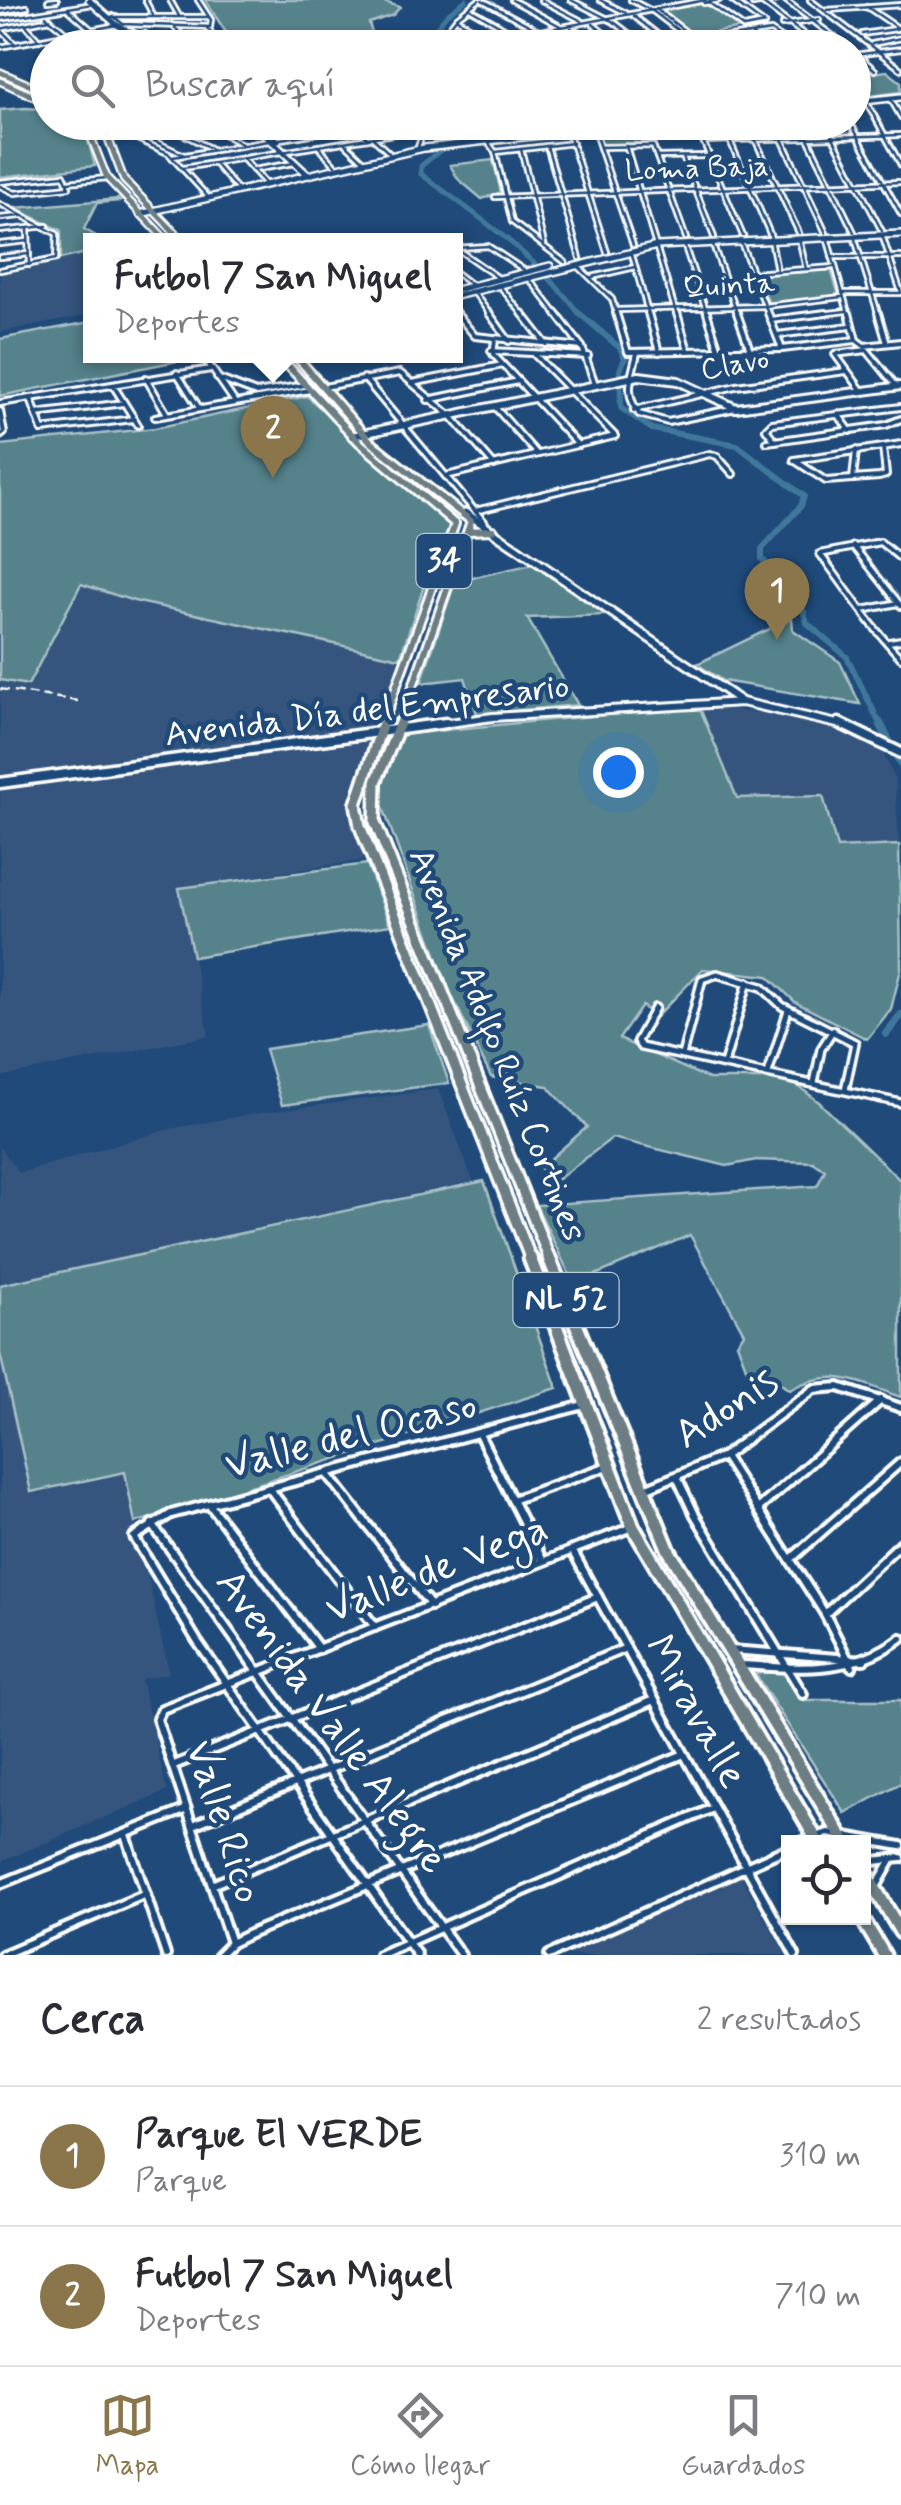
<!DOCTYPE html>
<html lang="es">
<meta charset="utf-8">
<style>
body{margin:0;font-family:Mynerve,sans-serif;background:#f2f2f3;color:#2b2b33}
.controls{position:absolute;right:30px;bottom:30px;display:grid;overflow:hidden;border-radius:0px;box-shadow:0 2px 8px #0004}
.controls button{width:90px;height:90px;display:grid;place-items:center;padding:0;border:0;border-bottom:2px solid #e1e1e2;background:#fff;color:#2b2b33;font:50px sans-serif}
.you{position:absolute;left:618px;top:772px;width:35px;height:35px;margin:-25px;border:8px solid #fff;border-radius:50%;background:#1a73e8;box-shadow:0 0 0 15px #1a73e833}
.badge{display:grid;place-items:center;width:65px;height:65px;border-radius:50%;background:#8a764a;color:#fff;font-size:32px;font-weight:700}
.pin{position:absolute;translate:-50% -82px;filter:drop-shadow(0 2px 5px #0008)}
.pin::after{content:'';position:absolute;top:52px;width:35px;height:30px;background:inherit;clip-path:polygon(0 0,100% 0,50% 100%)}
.popup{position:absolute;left:83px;top:233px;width:380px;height:130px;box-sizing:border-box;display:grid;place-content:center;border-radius:0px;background:#fff;filter:drop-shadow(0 2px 8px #0005);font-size:32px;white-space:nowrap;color:#7c7c81}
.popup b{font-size:38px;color:#2b2b33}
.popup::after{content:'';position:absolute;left:50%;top:100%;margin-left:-20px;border:20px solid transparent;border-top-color:#fff}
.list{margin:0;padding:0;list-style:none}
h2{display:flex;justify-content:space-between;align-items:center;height:130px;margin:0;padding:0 40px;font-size:42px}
h2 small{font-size:32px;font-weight:400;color:#7c7c81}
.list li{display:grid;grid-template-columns:65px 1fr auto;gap:30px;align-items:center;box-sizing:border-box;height:140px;padding:0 40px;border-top:2px solid #e1e1e2}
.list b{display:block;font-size:38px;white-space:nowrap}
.list p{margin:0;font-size:32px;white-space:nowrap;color:#7c7c81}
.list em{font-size:32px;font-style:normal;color:#7c7c81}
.icon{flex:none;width:55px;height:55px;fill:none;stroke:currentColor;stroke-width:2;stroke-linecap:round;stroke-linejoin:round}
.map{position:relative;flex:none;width:901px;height:1955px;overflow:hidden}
.search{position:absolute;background:#fff;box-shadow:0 2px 8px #0004;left:30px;right:30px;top:30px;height:110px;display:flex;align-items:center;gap:25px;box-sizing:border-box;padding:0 35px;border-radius:55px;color:#7c7c81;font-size:38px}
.sheet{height:410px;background:#fff}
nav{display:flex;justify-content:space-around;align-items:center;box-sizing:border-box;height:140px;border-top:2px solid #e1e1e2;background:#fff;font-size:28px;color:#7c7c81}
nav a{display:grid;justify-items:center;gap:5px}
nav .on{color:#8a764a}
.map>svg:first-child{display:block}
.built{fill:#34557e}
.green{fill:#54828b;stroke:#aac0c5;stroke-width:2.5}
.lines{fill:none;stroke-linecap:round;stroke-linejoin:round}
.canal-far2{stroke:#40789b;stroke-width:5}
.canal-far1{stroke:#40789b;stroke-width:6}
.canal{stroke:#40789b;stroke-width:8}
.minor-far3-casing{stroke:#fff;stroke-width:8}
.minor-far2-casing{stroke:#fff;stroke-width:10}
.minor-far1-casing{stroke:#fff;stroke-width:12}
.minor-casing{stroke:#fff;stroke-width:14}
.tertiary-far2-casing{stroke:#fff;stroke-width:10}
.tertiary-far1-casing{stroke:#fff;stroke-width:12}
.tertiary-casing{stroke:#fff;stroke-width:15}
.secondary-casing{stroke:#fff;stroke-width:10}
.primary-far3-casing{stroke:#fff;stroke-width:10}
.primary-far2-casing{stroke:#fff;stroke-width:12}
.primary-far1-casing{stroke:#fff;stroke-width:16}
.primary-casing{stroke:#fff;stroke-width:19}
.minor-far3{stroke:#1f4a7a;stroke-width:2.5}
.minor-far2{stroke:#1f4a7a;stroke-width:4}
.minor-far1{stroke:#1f4a7a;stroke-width:5}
.minor{stroke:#1f4a7a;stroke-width:6}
.tertiary-far2{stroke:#1f4a7a;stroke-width:5}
.tertiary-far1{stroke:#1f4a7a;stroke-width:6}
.tertiary{stroke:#1f4a7a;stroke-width:8}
.secondary{stroke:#1f4a7a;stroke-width:5}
.primary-far3{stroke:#6c7e84;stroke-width:5}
.primary-far2{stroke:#6c7e84;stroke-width:6}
.primary-far1{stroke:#6c7e84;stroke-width:9}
.primary{stroke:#6c7e84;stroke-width:11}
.rail{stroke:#fff;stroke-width:2.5;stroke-dasharray:9 5;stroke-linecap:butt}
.labels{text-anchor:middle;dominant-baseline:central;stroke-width:9;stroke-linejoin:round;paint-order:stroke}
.far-street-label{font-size:30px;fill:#fff;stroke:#1f4a7a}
.shield{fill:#1f4a7a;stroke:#bcc9d7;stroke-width:2.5}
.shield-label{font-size:32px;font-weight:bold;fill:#fff}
.street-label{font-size:35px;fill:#fff;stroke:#1f4a7a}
.near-street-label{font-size:42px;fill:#fff;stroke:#1f4a7a}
</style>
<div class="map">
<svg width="901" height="1955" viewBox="0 0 901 1955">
<rect width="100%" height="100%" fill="#1f4a7a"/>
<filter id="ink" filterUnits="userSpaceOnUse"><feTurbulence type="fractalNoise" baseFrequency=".01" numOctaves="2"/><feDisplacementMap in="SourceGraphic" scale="20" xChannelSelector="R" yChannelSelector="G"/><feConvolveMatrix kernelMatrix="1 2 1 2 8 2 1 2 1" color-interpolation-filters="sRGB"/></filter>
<g filter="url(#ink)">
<!-- built -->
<g class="built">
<path d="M90,253V315L0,332V274Z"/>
<path d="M80,584L134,601L400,658L375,735L350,794L365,860L179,888L209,1036L0,1077V680L28,685Z"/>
<path d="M699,706L804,718L832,725L880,747L895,779L899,845L837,848L823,796L737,798Z"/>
<path d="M438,1089L473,1181L0,1284V1147L19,1173L169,1129L240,1116Z"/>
<path d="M0,1353L31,1492L125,1472L169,1673L141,1679L167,1791L0,1862Z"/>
<path d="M741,1876L786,1955H567L647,1919Z"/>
</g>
<!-- green -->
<g class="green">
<path d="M205,0H378L400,7L393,15L369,23L374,40L389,47L236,48Z"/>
<path d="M717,0L698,4H709L742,28L694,36L659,9Z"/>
<path d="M854,68L865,74L887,71L901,82V92L854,98Z"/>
<path d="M25,108L47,109L48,122L79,123L86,132L95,166L0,177V110Z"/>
<path d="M460,123L603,122V124L448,142Z"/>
<path d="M694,129L698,141L602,145L598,131L607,130L612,136Z"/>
<path d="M493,160L501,192L482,199L458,179L450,165Z"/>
<path d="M118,199L120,201L97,203L84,229L103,240H90V252L61,259V230L14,208Z"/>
<path d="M831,270L839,296L769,304L757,275Z"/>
<path d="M90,322V356H203L0,396V339Z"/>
<path d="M307,396L452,525L423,589L400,658L134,601L81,584L28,685L0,680V445L155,428Z"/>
<path d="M532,564L606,615L527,618L578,705L477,714L465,678L421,683L455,582Z"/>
<path d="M792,618L793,630L840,662L860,704L723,681L697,664Z"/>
<path d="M699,706L737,798L823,796L837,848L899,845L901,969L891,1009L867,1039L795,1002L768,976L703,969L656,1017L642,1006L619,1039L709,1079H789L819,1102L901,1181V1397C857,1382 833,1366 789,1390L775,1379L748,1372L737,1343L744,1333L690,1235L574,1284L536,1205L817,1186L825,1170L813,1162L756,1160L727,1166L612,1138L557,1180L540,1168L587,1127L547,1086L491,1077L449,990L380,799L382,784L403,734Z"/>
<path d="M367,864L390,925L193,957L179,888Z"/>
<path d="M429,1025L449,1083L282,1105L265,1049Z"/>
<path d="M484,1181L557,1388L135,1523L125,1472L31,1492L0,1353V1285Z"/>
<path d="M782,1670L805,1700H901V1783L845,1813L755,1674Z"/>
</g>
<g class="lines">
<!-- canal-far2 -->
<g class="canal-far2">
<path d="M420,48L447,14L466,0"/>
<path d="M457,122L443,148L421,166V174C481,219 536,255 581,316"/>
</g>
<!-- canal-far1 -->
<path class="canal-far1" d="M579,313L620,348L625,358L620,370L621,408L652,429L737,445L804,496L801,506L762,549V559L799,595L807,623L847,657L881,726"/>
<!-- canal -->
<g class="canal">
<path d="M880,723L901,765"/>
<path d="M886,1034L901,1015"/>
</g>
<!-- minor-far3 casing -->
<g class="minor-far3-casing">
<g id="minor-far3">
<path d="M145,0L153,15"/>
<path d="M170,0L179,16"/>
<path d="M198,0L211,20L210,27"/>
<path d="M482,0L536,29"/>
<path d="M512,0L562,27"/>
<path d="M541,0L582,21"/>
<path d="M571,0L614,22L648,48"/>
<path d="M600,0L626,13"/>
<path d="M631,0L654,12L701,48"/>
<path d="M731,0L764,24"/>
<path d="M785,0L849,48"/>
<path d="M810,0L901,69"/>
<path d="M48,1L57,0"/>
<path d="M708,2L744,28L764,24"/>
<path d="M704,3L719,0"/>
<path d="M762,3L822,48"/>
<path d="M753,4L777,0"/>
<path d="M867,7L901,30"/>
<path d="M68,9L92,30"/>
<path d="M471,9L513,33"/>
<path d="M657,10L707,48"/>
<path d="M827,10L901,5"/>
<path d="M0,12L27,7"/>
<path d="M46,16L68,34"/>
<path d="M113,16L123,24L210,27"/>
<path d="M634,16L675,48"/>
<path d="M106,17H209"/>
<path d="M0,19L93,4"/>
<path d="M457,19L491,38"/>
<path d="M25,24L39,40"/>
<path d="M593,24L622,48"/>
<path d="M782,25L819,20"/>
<path d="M175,28L195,48"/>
<path d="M207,28L223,48"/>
<path d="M571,28L596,48"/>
<path d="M0,29L50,19"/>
<path d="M0,29L15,44"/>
<path d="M862,34L896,29"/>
<path d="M752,35L770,48"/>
<path d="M735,37L749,48"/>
<path d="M443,38L480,31"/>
<path d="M508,39L518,48"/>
<path d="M716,39L771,31L795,48"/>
<path d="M872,44L901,38"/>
<path d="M0,47L117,25"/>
<path d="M131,48L133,41L145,34"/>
<path d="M433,48L457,17L479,0"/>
<path d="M449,48L706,0"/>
<path d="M662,48L692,43"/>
<path d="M854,55L901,49"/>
<path d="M859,56L875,70"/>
<path d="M854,66H867"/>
<path d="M31,85L48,81"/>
<path d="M890,98L901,117"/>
<path d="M866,101L901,165"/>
<path d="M114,122L184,155"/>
<path d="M159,122L214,150"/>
<path d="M203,122L243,145"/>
<path d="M292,122L300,136"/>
<path d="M355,122L367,138"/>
<path d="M695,122L743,236"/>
<path d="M722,122L770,234L777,271"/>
<path d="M747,122L799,233"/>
<path d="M774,122L826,233"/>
<path d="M800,122L854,232"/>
<path d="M825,122L882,231"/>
<path d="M850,122L901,214"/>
<path d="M104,124L168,153L209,198"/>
<path d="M211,124L228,122"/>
<path d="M130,129L151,122"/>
<path d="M594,130L633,245"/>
<path d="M568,131L607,252"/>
<path d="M373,138L389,153"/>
<path d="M486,139L495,152L512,222L565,262"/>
<path d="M704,141L901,135"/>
<path d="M344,142L363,160"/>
<path d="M318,146L336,166"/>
<path d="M547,146L580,258"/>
<path d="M626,146L677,316"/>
<path d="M600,147L653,146L686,238"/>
<path d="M521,149L544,244"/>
<path d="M496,152L573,143"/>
<path d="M173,157L383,122"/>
<path d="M657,157L709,156"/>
<path d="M683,157L714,237"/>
<path d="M243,159L265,183"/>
<path d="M216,165L237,189"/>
<path d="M183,168L424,129L418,147"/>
<path d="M253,170L294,163"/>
<path d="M0,182L64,175L69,187L15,193L0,186"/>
<path d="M68,182L107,178"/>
<path d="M495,197L901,182"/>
<path d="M0,204L57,234L56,259L0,270"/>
<path d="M0,218L21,216"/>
<path d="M28,229L29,265"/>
<path d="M0,231L47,226"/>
<path d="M882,235L901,292"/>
<path d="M854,236L879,316"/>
<path d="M827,237L849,316"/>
<path d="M799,238L806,269"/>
<path d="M740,240L769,316"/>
<path d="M712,242L738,316"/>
<path d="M0,244L28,241"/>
<path d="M684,244L708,316"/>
<path d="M456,248L488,246L527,272"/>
<path d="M457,249L500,279"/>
<path d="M631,251L649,316"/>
<path d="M0,257L29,254"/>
<path d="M832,257H901"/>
<path d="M577,265L612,299L617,316"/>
<path d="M456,273L473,286"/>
<path d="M752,273L834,267"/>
<path d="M528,277L558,316"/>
<path d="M592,277L635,267"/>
<path d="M499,285L524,316"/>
<path d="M473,291L491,316"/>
<path d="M842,293H901"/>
<path d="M617,310L765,306L842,297"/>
<path d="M805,316L846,311"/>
</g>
</g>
<!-- minor-far2 casing -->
<g class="minor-far2-casing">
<g id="minor-far2">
<path d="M456,313L475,336L582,347"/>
<path d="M489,313L509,341"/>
<path d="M522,313L546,344"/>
<path d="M556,313L582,347L595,384"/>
<path d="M616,313L628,352L782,349L856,340"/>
<path d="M648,313L659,352"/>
<path d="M677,313L688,351"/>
<path d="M707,313L719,350"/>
<path d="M737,313L750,350"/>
<path d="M768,313L782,349"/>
<path d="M849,313L856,340L864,346L901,342"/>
<path d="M878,313L887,343"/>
<path d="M771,320L826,313"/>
<path d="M777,335L851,326"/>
<path d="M495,340L493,354L578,445"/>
<path d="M491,351L588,356"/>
<path d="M637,353C632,377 623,391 639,414L668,422L736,408"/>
<path d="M206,360L234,401"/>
<path d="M177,373L199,408"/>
<path d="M146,378L167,414"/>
<path d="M217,378L256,393L305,385"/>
<path d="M364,378L474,510"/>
<path d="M412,383L502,365"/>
<path d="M113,385L138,425"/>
<path d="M324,387L400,373L451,416L494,465"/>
<path d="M862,391L835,354L867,350L897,387"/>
<path d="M31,399L42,430L134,419"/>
<path d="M428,400L518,381"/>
<path d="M0,403L211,369"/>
<path d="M494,406L537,454"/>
<path d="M634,410L736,386L846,371"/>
<path d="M0,411L4,433L0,436"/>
<path d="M36,414L124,403"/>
<path d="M838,414L850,431"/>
<path d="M155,417L310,390"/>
<path d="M775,441L766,429L772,423L901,407"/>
<path d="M767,442L886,425L901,419"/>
<path d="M883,447L886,475L879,477L826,481L794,460Z"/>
<path d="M883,447L901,444"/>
<path d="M446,476L615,436L535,355"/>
<path d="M853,479L856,450"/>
<path d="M485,523L475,511L710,454L717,456L733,474"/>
<path d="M853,546L901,606"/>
<path d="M901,559L880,542L820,554C847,589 870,626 901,658"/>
<path d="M863,610L898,603"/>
<path d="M889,642L901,640"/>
</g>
</g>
<!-- minor-far1 casing -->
<g class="minor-far1-casing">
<g id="minor-far1">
<path d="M655,1008L637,1041L641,1047L901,1103"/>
<path d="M682,1055L702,979L717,974L762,987L782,1006L855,1043L845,1090"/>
<path d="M724,1064L748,982"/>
<path d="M768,1073L788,1010"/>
<path d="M814,1083L821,1049L833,1030"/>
</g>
</g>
<!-- minor casing -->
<g class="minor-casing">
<g id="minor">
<path d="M479,1434L543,1561"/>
<path d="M724,1456L825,1614L852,1667"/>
<path d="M327,1473L431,1606"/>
<path d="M677,1477L695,1515L803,1694"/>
<path d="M269,1488L375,1627"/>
<path d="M647,1488L724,1456L814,1389L839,1387L901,1408"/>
<path d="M512,1500L608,1466"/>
<path d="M209,1504L319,1649"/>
<path d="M758,1509L881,1400"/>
<path d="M152,1524L461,1955"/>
<path d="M572,1550L795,1955"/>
<path d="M791,1559L901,1462"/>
<path d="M825,1614L901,1543"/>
<path d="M730,1650L864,1660"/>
<path d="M742,1665C799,1669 853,1674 901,1638"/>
<path d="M174,1765L598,1597"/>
<path d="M193,1825L626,1648"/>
<path d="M126,1835L166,1955"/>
<path d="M801,1842L828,1833L901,1846"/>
<path d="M864,1862L901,1858"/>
<path d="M0,1884L187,1809"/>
<path d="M214,1884L654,1700"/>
<path d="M876,1887L892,1859"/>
<path d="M231,1943L157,1719L162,1709L630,1528"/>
<path d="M2,1955L146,1894"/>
<path d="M219,1955L231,1943L252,1933L684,1754"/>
<path d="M379,1955L713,1808"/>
<path d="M417,1955L197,1641L134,1537L171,1514L584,1405"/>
<path d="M549,1955L788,1848"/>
</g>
</g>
<!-- tertiary-far2 casing -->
<g class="tertiary-far2-casing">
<g id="tertiary-far2">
<path d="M89,0L117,25L160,48"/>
<path d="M251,122L308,175"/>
<path d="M260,122L278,141"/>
<path d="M456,290L550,266"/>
<path d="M456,296L657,246L901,234"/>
</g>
</g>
<!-- tertiary-far1 casing -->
<g class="tertiary-far1-casing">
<g id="tertiary-far1">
<path d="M352,436L639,376L678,381L736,408L901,386"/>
<path d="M466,513L742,702"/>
<path d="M427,726L493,717L742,702L846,726"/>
</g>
</g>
<!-- tertiary casing -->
<g class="tertiary-casing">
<g id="tertiary">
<path d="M839,723L901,753"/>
<path d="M0,783L446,723"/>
</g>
</g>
<!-- secondary casing -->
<g class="secondary-casing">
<g id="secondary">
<path d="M854,102L901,97"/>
<path d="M140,214L424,148L661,122"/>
</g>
</g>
<!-- primary-far3 casing -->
<g class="primary-far3-casing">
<g id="primary-far3">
<path d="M0,72L48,93"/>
<path d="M0,81L48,103"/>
<path d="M85,122L107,178L166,240"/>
<path d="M102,122L124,180L182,240"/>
</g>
</g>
<!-- primary-far2 casing -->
<g class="primary-far2-casing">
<g id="primary-far2">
<path d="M279,356L359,442L455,524L382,726"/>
<path d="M296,356L371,442L471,521L399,726"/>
<path d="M469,531L493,530"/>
</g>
</g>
<!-- primary-far1 casing -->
<g class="primary-far1-casing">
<g id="primary-far1">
<path d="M383,723L356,804L360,826L531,1260"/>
<path d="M400,723L376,782L375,822L550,1260"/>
</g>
</g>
<!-- primary casing -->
<g class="primary-casing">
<g id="primary">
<path d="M530,1258L633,1527L818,1842"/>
<path d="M549,1258L669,1551L845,1842"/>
<path d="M864,1870L901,1932"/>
<path d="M862,1918L884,1955"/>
</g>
</g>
<!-- minor-far3 -->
<use href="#minor-far3" class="minor-far3"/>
<!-- minor-far2 -->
<use href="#minor-far2" class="minor-far2"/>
<!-- minor-far1 -->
<use href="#minor-far1" class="minor-far1"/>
<!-- minor -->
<use href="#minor" class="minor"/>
<!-- tertiary-far2 -->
<use href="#tertiary-far2" class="tertiary-far2"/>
<!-- tertiary-far1 -->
<use href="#tertiary-far1" class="tertiary-far1"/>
<!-- tertiary -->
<use href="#tertiary" class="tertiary"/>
<!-- secondary -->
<use href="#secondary" class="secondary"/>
<!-- primary-far3 -->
<use href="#primary-far3" class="primary-far3"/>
<!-- primary-far2 -->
<use href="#primary-far2" class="primary-far2"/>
<!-- primary-far1 -->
<use href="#primary-far1" class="primary-far1"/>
<!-- primary -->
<use href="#primary" class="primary"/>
<!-- rail -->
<path class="rail" d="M0,689L78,701"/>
</g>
</g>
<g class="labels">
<!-- far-street labels -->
<g class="far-street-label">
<text transform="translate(697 169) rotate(-2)">Loma Baja</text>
<text transform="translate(729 286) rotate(-3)">Quinta</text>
<text transform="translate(735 365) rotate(-10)">Clavo</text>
</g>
<!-- shield labels -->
<g class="shield">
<rect x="416.5" y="534" width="55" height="54" rx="8"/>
<rect x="513.5" y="1273" width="105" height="54" rx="8"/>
</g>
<g class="shield-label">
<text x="444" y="561">34</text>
<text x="566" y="1300">NL 52</text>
</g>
<!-- street labels -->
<g class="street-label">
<text transform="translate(367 711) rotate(-7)">Avenida Día del Empresario</text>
<text transform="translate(497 1045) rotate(68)">Avenida Adolfo Ruíz Cortines</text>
</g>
<!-- near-street labels -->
<g class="near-street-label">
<text transform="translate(727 1409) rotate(-33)">Adonis</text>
<text transform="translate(351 1436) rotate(-14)">Valle del Ocaso</text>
<text transform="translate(437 1570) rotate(-21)">Valle de Vega</text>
<text transform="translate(695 1712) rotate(61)">Miravalle</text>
<text transform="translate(331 1722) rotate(54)">Avenida Valle Alegre</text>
<text transform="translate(223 1822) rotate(72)">Valle Rico</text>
</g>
</g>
</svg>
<div class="controls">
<button><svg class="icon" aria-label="locate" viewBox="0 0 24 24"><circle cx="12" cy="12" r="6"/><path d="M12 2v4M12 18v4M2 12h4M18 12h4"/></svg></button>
</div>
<div class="you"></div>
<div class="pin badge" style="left:777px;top:640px">1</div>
<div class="pin badge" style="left:273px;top:478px">2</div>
<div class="popup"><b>Futbol 7 San Miguel</b>Deportes</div>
<div class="search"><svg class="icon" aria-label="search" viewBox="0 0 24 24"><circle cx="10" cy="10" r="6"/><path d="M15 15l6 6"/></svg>Buscar aquí</div>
</div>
<section class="sheet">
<h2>Cerca<small>2 resultados</small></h2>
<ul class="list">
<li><span class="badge">1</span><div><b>Parque El VERDE</b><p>Parque</p></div><em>310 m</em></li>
<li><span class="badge">2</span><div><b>Futbol 7 San Miguel</b><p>Deportes</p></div><em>710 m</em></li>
</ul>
</section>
<nav>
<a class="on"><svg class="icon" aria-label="map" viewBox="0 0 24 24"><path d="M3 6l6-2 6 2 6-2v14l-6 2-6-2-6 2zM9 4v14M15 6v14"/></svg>Mapa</a>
<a><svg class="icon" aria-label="directions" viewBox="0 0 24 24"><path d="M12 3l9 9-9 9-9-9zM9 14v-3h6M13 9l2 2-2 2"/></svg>Cómo llegar</a>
<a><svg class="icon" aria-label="saved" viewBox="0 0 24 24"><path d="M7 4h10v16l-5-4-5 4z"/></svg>Guardados</a>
</nav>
